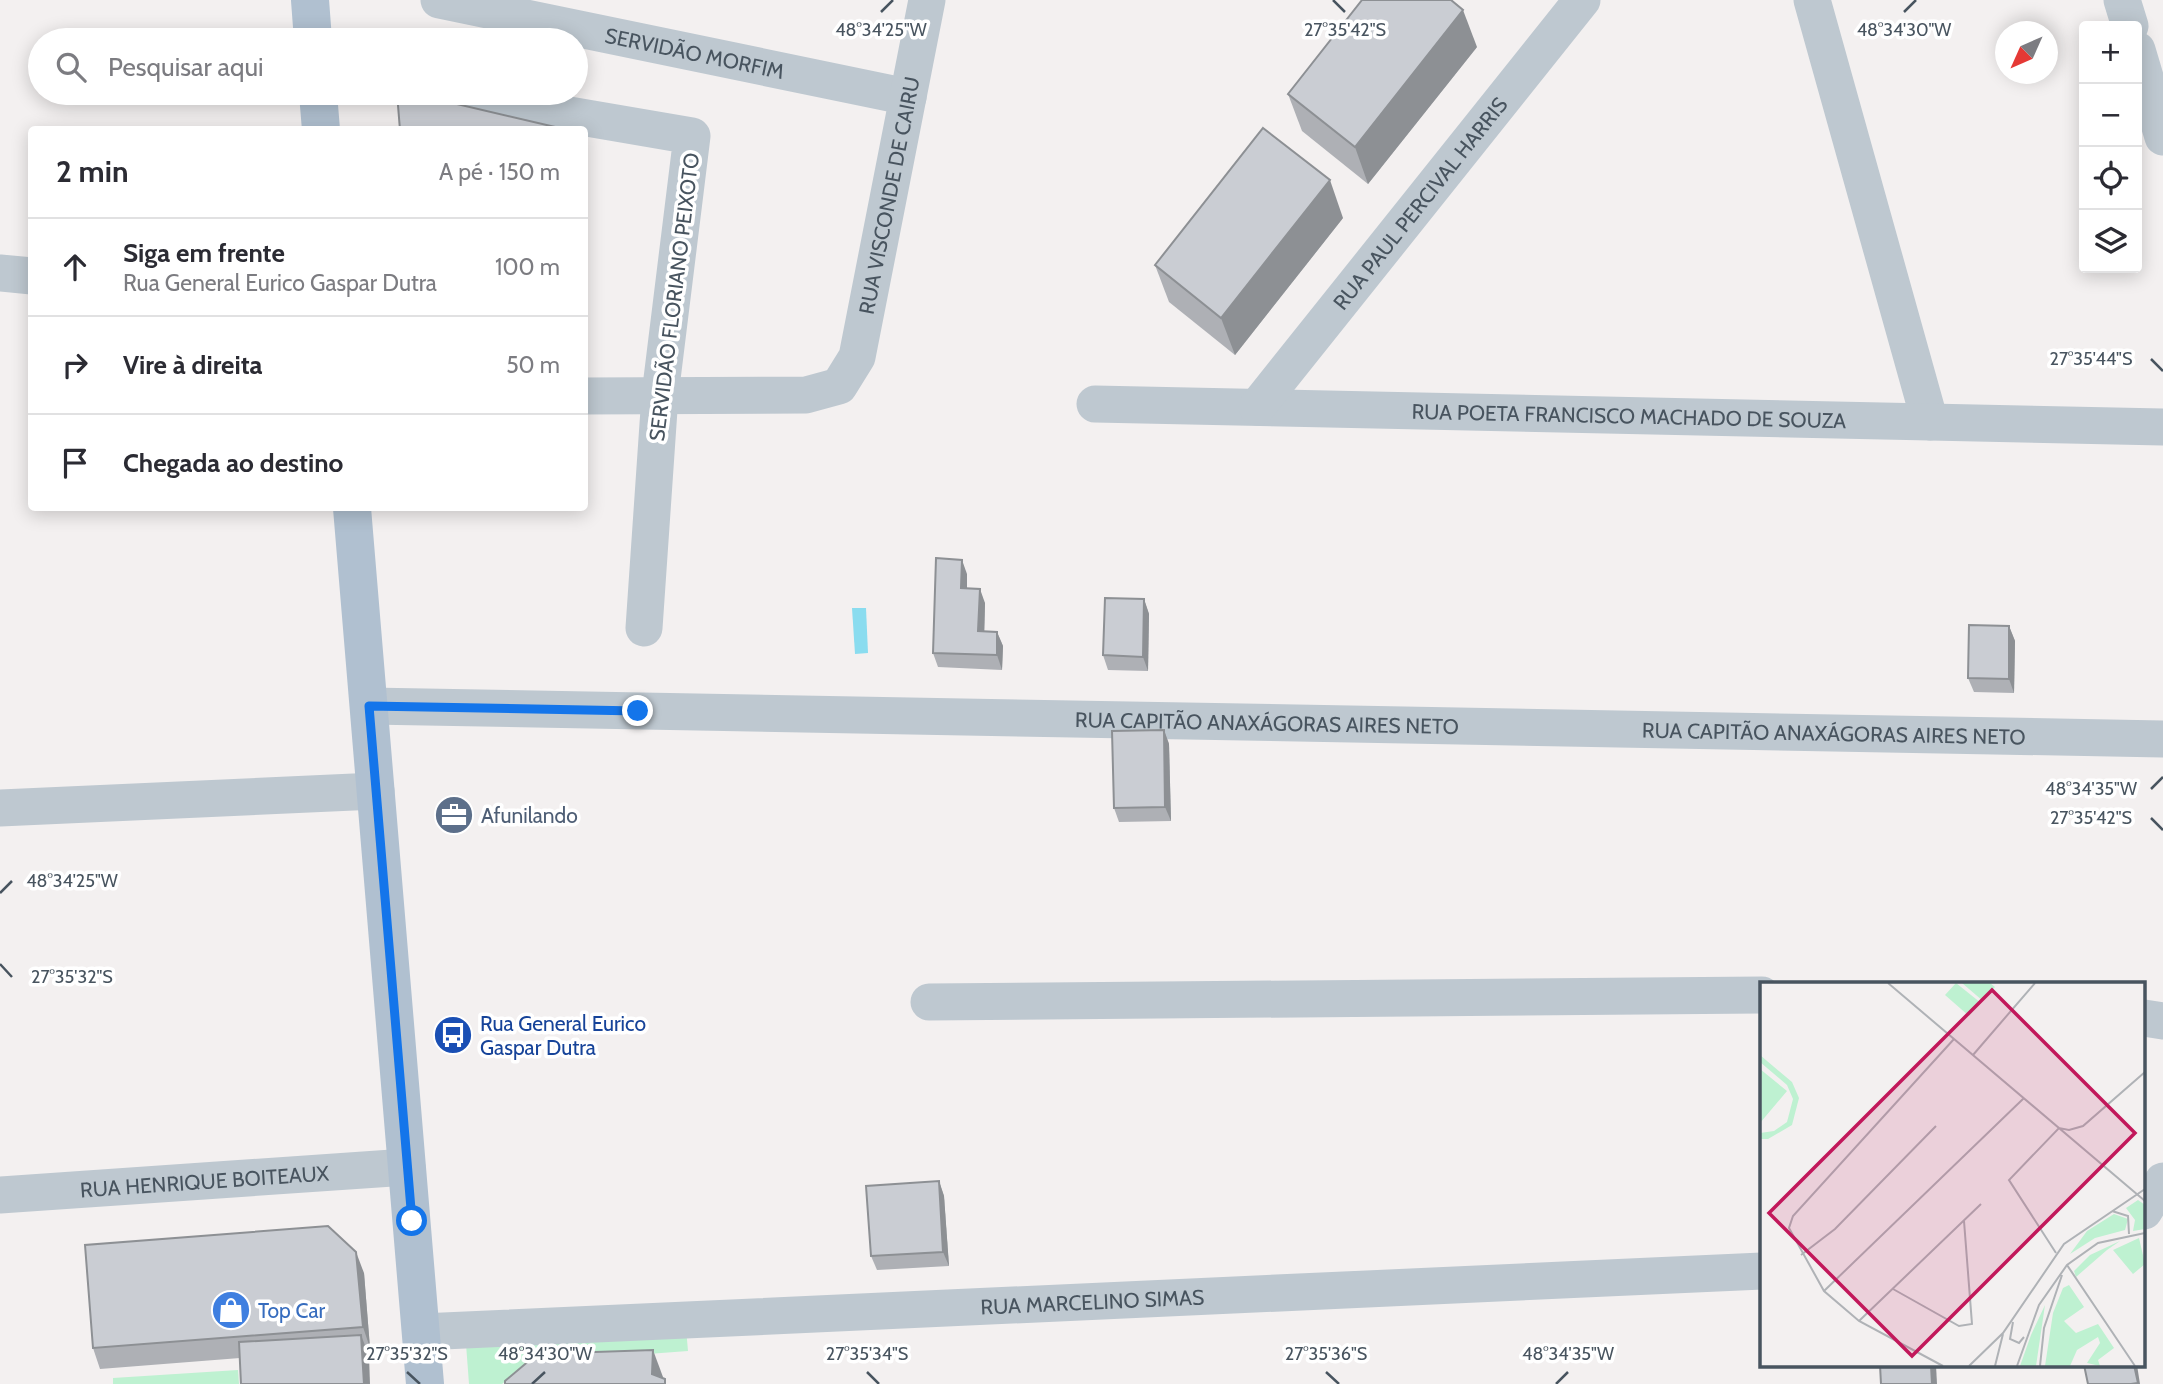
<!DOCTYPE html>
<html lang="pt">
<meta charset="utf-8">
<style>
body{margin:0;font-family:Cabin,sans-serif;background:#f7f7f7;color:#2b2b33}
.controls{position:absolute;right:21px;top:21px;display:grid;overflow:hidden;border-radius:7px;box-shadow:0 4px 18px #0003}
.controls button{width:63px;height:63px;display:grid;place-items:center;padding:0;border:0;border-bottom:2px solid #e1e1e2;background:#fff;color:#2b2b33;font:35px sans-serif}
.compass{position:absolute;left:1995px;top:21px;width:63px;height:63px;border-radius:50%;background:#fff;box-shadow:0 4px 18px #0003;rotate:225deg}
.stop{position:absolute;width:21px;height:21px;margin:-16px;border:5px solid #1475ea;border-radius:50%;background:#fff}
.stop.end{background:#1475ea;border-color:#fff;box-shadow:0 2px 7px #0008}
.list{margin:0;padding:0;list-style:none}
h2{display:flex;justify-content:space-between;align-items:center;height:91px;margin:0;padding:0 28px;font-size:30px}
h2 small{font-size:23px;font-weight:400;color:#7c7c81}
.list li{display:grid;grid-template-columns:46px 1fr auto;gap:21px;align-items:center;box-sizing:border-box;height:98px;padding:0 28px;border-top:2px solid #e1e1e2}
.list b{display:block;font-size:26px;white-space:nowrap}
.list p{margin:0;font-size:23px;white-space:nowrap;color:#7c7c81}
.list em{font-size:23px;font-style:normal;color:#7c7c81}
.icon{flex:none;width:38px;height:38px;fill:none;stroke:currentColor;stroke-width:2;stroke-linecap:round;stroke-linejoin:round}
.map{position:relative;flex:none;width:2163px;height:1384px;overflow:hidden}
.search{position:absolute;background:#fff;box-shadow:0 4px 18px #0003;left:28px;top:28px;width:560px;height:77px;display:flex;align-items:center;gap:18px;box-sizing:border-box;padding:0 24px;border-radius:38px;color:#7c7c81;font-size:26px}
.panel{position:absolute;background:#fff;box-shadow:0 4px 18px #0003;left:28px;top:126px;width:560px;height:385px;border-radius:7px}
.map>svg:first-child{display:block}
.green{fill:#bef1d1}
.water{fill:#8adcef}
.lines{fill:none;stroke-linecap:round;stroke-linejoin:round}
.minor{stroke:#bec8d0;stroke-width:37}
.major{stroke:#b0c0d0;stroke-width:38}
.wall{fill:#aeb0b5}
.shaded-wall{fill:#8d9094}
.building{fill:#cacdd3;stroke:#8d9094;stroke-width:2}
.route{stroke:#1475ea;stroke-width:9}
.ticks{fill:none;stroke:#48545f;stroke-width:2.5}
.labels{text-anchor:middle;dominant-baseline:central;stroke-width:7;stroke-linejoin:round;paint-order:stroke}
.street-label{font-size:21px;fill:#48545f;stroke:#fff}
.service-label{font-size:21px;fill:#4e5e75;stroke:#fff;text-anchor:start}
.transit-label{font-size:21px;fill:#164399;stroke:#fff;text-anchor:start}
.shop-label{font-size:21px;fill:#366cbe;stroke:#fff;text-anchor:start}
.inset-road{fill:none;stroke:#afb2b6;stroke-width:2}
.view{fill:#c2185b;fill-opacity:0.15;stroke:#c2185b;stroke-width:3.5}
.inset-edge{fill:none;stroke:#48545f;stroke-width:3.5}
.ticks-label{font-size:18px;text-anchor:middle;fill:#48545f;stroke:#fff;stroke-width:7;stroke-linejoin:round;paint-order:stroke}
</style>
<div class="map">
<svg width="2163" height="1384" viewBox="0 0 2163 1384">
<rect width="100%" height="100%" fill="#f3f0f0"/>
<!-- green -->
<g class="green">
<path d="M686,1328L688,1351L527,1363L502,1384H469L466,1344Z"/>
<path d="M238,1370L239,1384H113V1378Z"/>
</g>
<!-- water -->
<path class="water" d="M852,608H866L868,653L855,654Z"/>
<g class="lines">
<!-- minor -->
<g class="minor">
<path id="s1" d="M439,0L908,97"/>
<path d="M1812,0L1930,422"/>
<path d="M2122,0L2130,26"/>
<path d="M2137,50L2163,137"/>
<path d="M440,93L692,136L660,395L644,628"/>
<path d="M0,273L32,276"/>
<path id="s2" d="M584,396L806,395L839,386L857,357L927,0"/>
<path id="s3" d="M1095,404L2163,427"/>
<path id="s4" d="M1257,407L1582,0"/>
<path id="s5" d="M369,706L2163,739"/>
<path d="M0,808L376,791"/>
<path d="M929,1002L1762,995"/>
<path d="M2144,1018L2163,1021"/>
<path id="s6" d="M0,1195L407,1167"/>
<path d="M2144,1211L2163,1181"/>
<path id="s7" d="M421,1332L1762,1271"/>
</g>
<!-- major -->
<g class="major">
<path d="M310,0L313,40"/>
<path d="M318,93L321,130"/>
<path d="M352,508L425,1384"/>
</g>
</g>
<!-- wall -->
<g class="wall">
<path d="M1477,47L1368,184L1302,131L1288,94Z"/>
<path d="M1343,218L1235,355L1169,302L1155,265Z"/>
<path d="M967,574V588L985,603L984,631L997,632L1003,646L1002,670L938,667L933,653Z"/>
<path d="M1144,599L1149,614L1148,671L1108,670L1103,655Z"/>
<path d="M2009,626L2015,641L2014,693L1974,692L1968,678Z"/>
<path d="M1164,730L1169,744L1171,821L1119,822L1114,808Z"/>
<path d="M939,1181L944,1196L949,1266L877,1270L871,1256Z"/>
<path d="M364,1273L370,1348H366L369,1356L240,1358L100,1369L93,1348Z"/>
</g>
<!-- shaded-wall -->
<g class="shaded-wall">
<path d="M1463,10L1477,47L1368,184L1355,147Z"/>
<path d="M1330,180L1343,218L1235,355L1221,318Z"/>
<path d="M962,560L967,574V602L961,588Z"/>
<path d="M980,589L985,603L984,646L978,631Z"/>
<path d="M1144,599L1149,614L1148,671L1143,657Z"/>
<path d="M2009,626L2015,641L2014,693L2009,679Z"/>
<path d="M997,632L1003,646L1002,670L997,655Z"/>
<path d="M1164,730L1169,744L1171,821L1165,807Z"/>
<path d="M939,1181L944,1196L949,1266L943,1252Z"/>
<path d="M356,1252L364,1273L370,1348L363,1327Z"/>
<path d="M361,1335L369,1356L370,1384H364Z"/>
<path d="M653,1350L663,1377V1384L652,1374Z"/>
<path d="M1931,1365H1936L1937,1384H1932Z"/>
<path d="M2134,1365H2137L2140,1384H2138Z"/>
</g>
<!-- building -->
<g class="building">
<path d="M1362,0H1451L1463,10L1355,147L1288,94Z"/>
<path d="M397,93H410L568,130H400Z"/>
<path d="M1263,128L1330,180L1221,318L1155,265Z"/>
<path d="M936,558L962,560L961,588L980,589L978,631L997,632V655L933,653Z"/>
<path d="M1105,598L1144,599L1143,657L1103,655Z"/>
<path d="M1969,625L2009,626V679L1968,678Z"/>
<path d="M1164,730L1165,807L1114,808L1112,731Z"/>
<path d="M939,1181L943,1252L871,1256L866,1186Z"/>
<path d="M328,1226L356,1252L363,1327L93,1348L85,1245Z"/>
<path d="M361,1335L364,1384H241L239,1342Z"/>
<path d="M653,1350L652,1374L665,1379V1384H505V1381L537,1354Z"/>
<path d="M1880,1365H1931L1932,1384H1881Z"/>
<path d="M2084,1365H2134L2138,1383L2131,1384H2088Z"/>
</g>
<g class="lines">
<!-- route -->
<path class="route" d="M412,1221L369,706L638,711"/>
</g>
<!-- ticks -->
<path class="ticks" d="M1333,0L1345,12M881,12L893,0M1904,12L1916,0M2151,359L2163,371M2151,789L2163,777M2151,818L2163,830M0,893L12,881M0,964L12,977M407,1372L420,1384M867,1372L879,1384M1326,1372L1339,1384M532,1384L545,1372M1556,1384L1568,1372"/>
<!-- icons -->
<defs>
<g id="office-disc" transform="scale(2.0125)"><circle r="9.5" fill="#5c6f8a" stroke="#fff"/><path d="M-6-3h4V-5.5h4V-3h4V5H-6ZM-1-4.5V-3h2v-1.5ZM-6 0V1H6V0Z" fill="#fff"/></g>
<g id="bus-disc" transform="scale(2.0125)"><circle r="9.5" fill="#1a4fb4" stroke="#fff"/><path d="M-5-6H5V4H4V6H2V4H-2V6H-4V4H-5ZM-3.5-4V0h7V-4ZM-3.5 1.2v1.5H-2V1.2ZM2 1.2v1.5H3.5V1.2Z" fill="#fff"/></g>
<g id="shop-disc" transform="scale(2.0125)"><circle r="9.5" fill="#3f7fe0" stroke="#fff"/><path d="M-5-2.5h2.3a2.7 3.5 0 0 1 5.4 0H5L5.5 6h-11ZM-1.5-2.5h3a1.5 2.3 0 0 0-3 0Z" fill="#fff"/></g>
</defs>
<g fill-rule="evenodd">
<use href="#office-disc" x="454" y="815"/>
<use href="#bus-disc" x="453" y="1035"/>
<use href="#shop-disc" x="231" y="1310"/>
</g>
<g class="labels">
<!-- street labels -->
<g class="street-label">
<text stroke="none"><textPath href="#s1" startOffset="261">SERVIDÃO MORFIM</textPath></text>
<text stroke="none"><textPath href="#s2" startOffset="455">RUA VISCONDE DE CAIRU</textPath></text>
<text stroke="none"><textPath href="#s4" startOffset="261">RUA PAUL PERCIVAL HARRIS</textPath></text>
<text transform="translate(674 297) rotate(-83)">SERVIDÃO FLORIANO PEIXOTO</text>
<text stroke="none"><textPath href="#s3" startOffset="534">RUA POETA FRANCISCO MACHADO DE SOUZA</textPath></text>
<text stroke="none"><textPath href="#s5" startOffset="898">RUA CAPITÃO ANAXÁGORAS AIRES NETO</textPath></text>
<text stroke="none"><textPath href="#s5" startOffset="1465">RUA CAPITÃO ANAXÁGORAS AIRES NETO</textPath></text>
<text stroke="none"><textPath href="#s6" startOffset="205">RUA HENRIQUE BOITEAUX</textPath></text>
<text stroke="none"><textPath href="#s7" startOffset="672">RUA MARCELINO SIMAS</textPath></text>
</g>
<!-- service labels -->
<g class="service-label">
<text x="481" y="815">Afunilando</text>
</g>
<!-- transit labels -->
<g class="transit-label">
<text x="480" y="1023">Rua General Eurico<tspan x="480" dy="24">Gaspar Dutra</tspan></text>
</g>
<!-- shop labels -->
<g class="shop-label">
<text x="258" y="1310">Top Car</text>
</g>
</g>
<!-- overview -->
<g transform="translate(1760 982)">
<rect width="385" height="385" fill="#f3f0f0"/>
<path d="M196,1L221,21L209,34L185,13ZM202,1H230L235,5L223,19ZM0,73L32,100L39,116L32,143L8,157H0V151L14,149L27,140L33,117L27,103L0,80ZM0,87L27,109L0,141ZM378,218L385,223V247L373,249L375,238L366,226ZM354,232L368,237L365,248L335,256L310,272L327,249ZM379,256L385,282L373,292L353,268ZM360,259L347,268L316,295L314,289L330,273ZM309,303L324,325L304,339L316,351L338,342L354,366L338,378L340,384L327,381L340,361L338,355L317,368L310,384H285L293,331L303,306ZM285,323L276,384H260L271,353Z" fill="#bef1d1"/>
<path class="inset-road" d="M128,1L385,219M213,73L275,1M352,229L368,234L369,252M296,271L249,198L299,146L309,148L323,144L385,90M41,273L75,247L176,144M307,283L375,384M133,307L199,344L212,342L204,239M64,309L264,116M99,339L221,222M253,340L250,357L259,361L264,355M183,384L99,339L64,309L29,246L33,234L194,57M209,384L243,351L304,262L385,207M235,384L243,352M257,384L279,323L307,283L338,261L385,251M280,384L284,346L302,293"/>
<path class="view" d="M232,8L375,151L152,374L9,231Z"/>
<rect width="385" height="385" class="inset-edge"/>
</g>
<g class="ticks-label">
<text x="881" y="36">48°34'25"W</text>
<text x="1345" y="36">27°35'42"S</text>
<text x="1904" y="36">48°34'30"W</text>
<text x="2091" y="365">27°35'44"S</text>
<text x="2091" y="795">48°34'35"W</text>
<text x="2091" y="824">27°35'42"S</text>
<text x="72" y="887">48°34'25"W</text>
<text x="72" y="983">27°35'32"S</text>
<text x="545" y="1360">48°34'30"W</text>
<text x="1568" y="1360">48°34'35"W</text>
<text x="407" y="1360">27°35'32"S</text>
<text x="867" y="1360">27°35'34"S</text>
<text x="1326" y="1360">27°35'36"S</text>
</g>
</svg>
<div class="controls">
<button>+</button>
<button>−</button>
<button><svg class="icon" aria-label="locate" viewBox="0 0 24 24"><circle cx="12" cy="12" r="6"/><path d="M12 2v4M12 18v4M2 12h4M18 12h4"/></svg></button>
<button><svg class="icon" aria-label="layers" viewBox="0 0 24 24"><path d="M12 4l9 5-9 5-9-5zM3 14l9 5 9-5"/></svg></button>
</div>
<svg class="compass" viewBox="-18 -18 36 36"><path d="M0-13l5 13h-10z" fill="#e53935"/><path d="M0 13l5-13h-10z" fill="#7c7c81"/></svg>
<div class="stop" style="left:412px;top:1221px"></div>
<div class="stop end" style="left:638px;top:711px"></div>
<div class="search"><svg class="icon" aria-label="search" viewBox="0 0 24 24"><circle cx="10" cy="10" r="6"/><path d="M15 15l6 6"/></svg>Pesquisar aqui</div>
<section class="panel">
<h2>2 min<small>A pé · 150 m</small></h2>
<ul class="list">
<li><svg class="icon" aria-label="ahead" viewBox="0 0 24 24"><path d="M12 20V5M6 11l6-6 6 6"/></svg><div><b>Siga em frente</b><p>Rua General Eurico Gaspar Dutra</p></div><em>100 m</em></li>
<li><svg class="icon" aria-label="right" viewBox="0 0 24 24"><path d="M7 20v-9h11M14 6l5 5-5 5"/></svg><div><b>Vire à direita</b></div><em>50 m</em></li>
<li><svg class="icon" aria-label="arrive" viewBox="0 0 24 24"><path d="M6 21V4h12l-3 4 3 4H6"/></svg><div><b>Chegada ao destino</b></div></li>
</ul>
</section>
</div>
